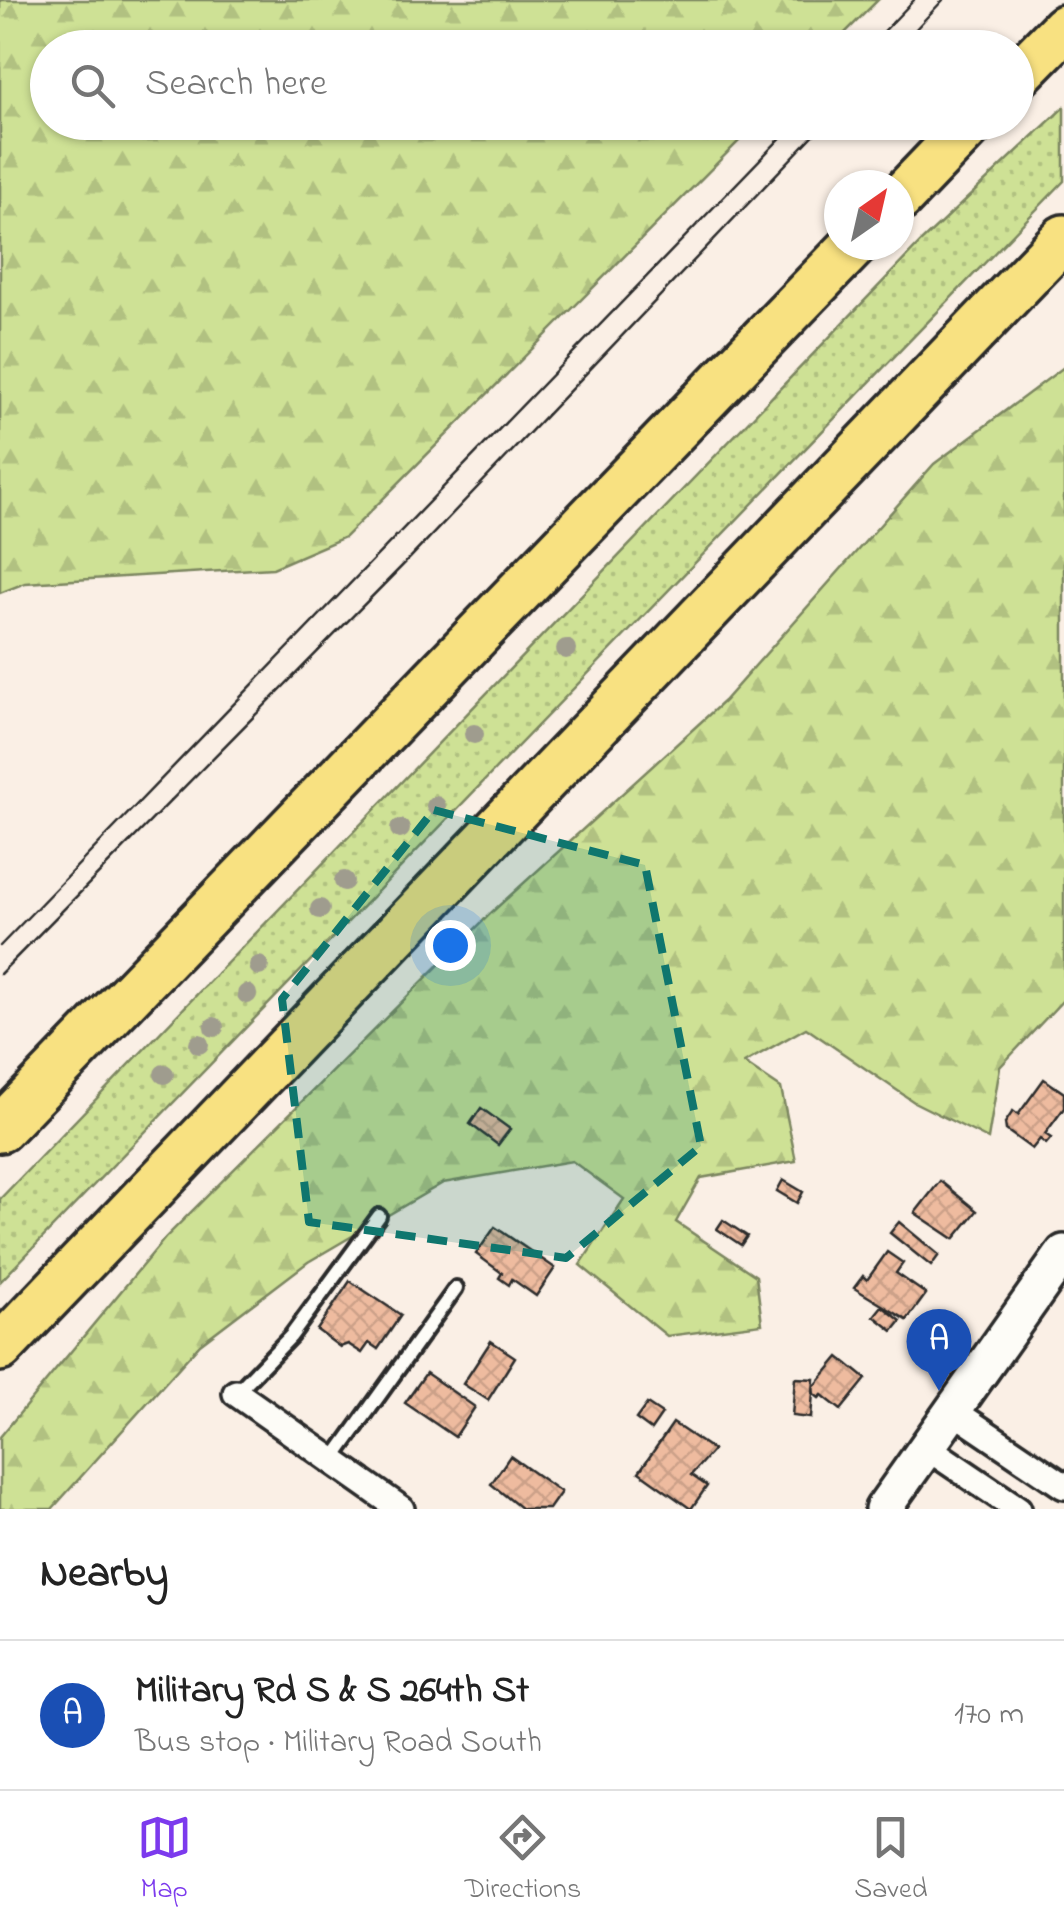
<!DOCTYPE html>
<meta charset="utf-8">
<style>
body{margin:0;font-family:"Indie Flower",sans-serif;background:#f6f6f6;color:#222}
.compass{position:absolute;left:824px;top:170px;width:90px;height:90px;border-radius:50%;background:#fff;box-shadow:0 2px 8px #0004;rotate:34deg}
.you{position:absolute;left:450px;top:945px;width:35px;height:35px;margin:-25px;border:8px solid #fff;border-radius:50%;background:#1a73e8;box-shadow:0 0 0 15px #1a73e833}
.badge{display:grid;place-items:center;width:65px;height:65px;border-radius:50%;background:#7c3aed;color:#fff;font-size:32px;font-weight:700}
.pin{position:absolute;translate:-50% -82px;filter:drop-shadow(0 2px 5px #0008)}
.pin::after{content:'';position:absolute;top:52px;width:35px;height:30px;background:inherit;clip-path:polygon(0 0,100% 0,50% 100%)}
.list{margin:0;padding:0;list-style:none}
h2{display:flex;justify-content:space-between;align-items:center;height:130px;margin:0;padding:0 40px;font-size:42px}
h2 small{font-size:32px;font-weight:400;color:#767676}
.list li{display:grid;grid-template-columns:65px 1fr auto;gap:30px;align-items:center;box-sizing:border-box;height:150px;padding:0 40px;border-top:2px solid #e0e0e0}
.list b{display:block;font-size:38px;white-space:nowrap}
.list p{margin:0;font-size:32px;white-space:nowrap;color:#767676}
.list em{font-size:32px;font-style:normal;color:#767676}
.icon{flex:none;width:55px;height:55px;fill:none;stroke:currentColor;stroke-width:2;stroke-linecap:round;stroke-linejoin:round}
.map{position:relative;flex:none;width:1064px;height:1509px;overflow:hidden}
.search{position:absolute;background:#fff;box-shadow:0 2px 8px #0004;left:30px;right:30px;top:30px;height:110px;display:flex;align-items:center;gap:25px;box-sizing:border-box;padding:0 35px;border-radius:55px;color:#767676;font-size:38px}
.sheet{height:280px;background:#fff}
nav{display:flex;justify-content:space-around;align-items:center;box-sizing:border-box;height:140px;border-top:2px solid #e0e0e0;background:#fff;font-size:28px;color:#767676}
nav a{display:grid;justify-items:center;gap:5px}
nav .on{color:#7c3aed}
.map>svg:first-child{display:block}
.grass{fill:url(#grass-dots);stroke:#7c8660;stroke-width:2.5}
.forest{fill:url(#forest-firs);stroke:#7c8660;stroke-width:2.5}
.building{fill:url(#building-cross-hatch);stroke:#2b2b2b;stroke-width:2.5}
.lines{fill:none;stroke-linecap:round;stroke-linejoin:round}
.service-casing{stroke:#2b2b2b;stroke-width:20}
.minor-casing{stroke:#2b2b2b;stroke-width:32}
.secondary-casing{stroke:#2b2b2b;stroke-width:42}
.motorway-casing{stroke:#2b2b2b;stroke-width:52}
.service{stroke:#fdfcf7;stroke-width:12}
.minor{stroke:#fdfcf7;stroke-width:25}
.secondary{stroke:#fdfcf7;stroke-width:35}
.motorway{stroke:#f8e181;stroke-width:45}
.tram{stroke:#2b2b2b;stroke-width:2.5}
.tree{fill:#9f9c8e}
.marked{fill:#0f766e;fill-opacity:0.2;stroke:#0f766e;stroke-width:8;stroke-dasharray:20 12;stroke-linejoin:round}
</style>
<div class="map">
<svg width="1064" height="1509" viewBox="0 0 1064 1509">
<defs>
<pattern id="grass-dots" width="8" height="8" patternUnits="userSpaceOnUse" patternTransform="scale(2.5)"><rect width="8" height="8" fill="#cee195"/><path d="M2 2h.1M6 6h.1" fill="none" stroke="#b1c181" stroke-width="1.8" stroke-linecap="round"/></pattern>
<pattern id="forest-firs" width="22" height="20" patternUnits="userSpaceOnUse" patternTransform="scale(2.5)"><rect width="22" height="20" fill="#cee195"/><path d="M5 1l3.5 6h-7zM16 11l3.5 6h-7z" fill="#b1c181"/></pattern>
<pattern id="building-cross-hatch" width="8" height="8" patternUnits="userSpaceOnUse" patternTransform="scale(2.5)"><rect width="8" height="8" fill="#eebb9f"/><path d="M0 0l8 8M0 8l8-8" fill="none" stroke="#cca189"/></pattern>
</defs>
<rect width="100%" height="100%" fill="#faefe5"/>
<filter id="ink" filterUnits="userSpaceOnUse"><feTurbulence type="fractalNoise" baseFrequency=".01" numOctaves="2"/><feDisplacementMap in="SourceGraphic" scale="20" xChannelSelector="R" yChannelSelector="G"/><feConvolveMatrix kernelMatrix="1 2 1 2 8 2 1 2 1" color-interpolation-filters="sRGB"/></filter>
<g filter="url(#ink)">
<!-- grass -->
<path class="grass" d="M1064,107V181L0,1282V1199L921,242Z"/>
<!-- forest -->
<g class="forest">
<path d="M0,0H878L831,47L48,48V122L757,123L345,537L273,568L25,583L0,593Z"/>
<path d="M1064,367V999L1000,1067L988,1139L914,1102L806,1028L744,1063L781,1088L796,1161L701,1178L676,1222L756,1276L762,1324L667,1336L580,1265L624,1199L572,1161L443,1183L308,1262L200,1344L52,1509H0V1437L166,1237L492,912L724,701L934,464Z"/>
</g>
<!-- building -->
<g class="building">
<path d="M1044,1079L1064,1093V1108L1045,1134L1051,1138L1046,1144L1040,1139L1032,1149L1006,1130L1005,1123L1013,1111L1018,1115Z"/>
<path d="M481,1108L510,1129L498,1145L470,1124Z"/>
<path d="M783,1180L803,1192L797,1203L777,1191Z"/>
<path d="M940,1181L977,1211L954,1239L915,1213Z"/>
<path d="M723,1220L747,1236L741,1245L717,1229Z"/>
<path d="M899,1222L939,1255L931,1266L890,1233Z"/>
<path d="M495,1227L555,1268L536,1296L512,1279L509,1285L499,1278L502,1273L476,1254Z"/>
<path d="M887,1252L903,1263L896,1273L926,1294L907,1320L854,1288L863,1276L867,1280Z"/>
<path d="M350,1281L401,1315L378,1349L369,1343L362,1353L348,1344L340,1347L317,1330Z"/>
<path d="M882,1306L901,1321L893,1331L874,1316Z"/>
<path d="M491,1341L515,1357L488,1400L463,1384Z"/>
<path d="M839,1357L866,1379L841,1410L822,1395L819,1398L814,1394L813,1388Z"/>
<path d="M426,1373L475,1407L455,1437L405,1403Z"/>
<path d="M795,1378L814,1379L811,1418L792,1416Z"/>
<path d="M647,1404L662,1414L651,1430L636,1419Z"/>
<path d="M673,1423L713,1450L691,1475L707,1486L691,1509L639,1472Z"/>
<path d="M510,1456L561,1492L549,1509H522L491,1484Z"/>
</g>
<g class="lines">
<!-- service casing -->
<g class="service-casing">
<g id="service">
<path d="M236,1393L291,1336L379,1216"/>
<path d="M332,1461L456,1288"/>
</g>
</g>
<!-- minor casing -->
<g class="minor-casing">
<g id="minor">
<path d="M236,1393L401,1509"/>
<path d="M950,1409L1064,1486"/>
<path d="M925,1446L1018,1509"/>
</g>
</g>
<!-- secondary casing -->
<g class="secondary-casing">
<path id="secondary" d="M883,1509L1064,1253"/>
</g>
<!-- motorway casing -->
<g class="motorway-casing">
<g id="motorway">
<path d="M1016,77L1064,28"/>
<path d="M899,199L973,122"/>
<path d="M0,1129L854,245"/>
<path d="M0,1348L1064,238"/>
</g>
</g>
<!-- service -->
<use href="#service" class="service"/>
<!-- minor -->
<use href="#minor" class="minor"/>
<!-- secondary -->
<use href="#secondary" class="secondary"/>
<!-- motorway -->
<use href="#motorway" class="motorway"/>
<!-- tram -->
<g class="tram">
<path d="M868,48L914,0"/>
<path d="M898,48L943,0"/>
<path d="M0,946L796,122"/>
<path d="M0,974L411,557L826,122"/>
</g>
</g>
<!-- trees -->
<g class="tree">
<circle cx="566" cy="649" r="10"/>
<circle cx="474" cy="734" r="10"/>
<circle cx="436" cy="806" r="10"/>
<circle cx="400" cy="829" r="10"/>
<circle cx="344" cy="881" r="10"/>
<circle cx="320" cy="909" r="10"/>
<circle cx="259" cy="966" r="10"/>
<circle cx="247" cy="994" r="10"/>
<circle cx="214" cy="1027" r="10"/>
<circle cx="199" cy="1044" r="10"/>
<circle cx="164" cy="1074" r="10"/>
</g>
</g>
<!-- marked area -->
<path class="marked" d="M434,810L645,865L701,1146L566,1258L309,1222L282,999Z"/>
</svg>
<svg class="compass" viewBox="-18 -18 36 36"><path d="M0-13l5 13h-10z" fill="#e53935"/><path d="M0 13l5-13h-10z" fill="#767676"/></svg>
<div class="you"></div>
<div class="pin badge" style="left:939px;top:1391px;background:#1a4fb4">A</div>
<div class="search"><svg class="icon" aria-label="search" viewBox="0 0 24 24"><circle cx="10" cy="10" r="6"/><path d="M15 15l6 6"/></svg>Search here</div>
</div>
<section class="sheet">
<h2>Nearby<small></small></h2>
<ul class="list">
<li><span class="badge" style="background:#1a4fb4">A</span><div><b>Military Rd S &amp; S 264th St</b><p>Bus stop · Military Road South</p></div><em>170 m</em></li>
</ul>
</section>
<nav>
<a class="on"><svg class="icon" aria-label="map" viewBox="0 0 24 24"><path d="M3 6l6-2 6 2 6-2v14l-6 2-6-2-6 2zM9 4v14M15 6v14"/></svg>Map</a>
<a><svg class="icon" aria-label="directions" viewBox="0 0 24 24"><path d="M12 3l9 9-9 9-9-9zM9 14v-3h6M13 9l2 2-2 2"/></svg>Directions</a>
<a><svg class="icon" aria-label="saved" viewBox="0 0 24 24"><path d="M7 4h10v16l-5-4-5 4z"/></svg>Saved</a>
</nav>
